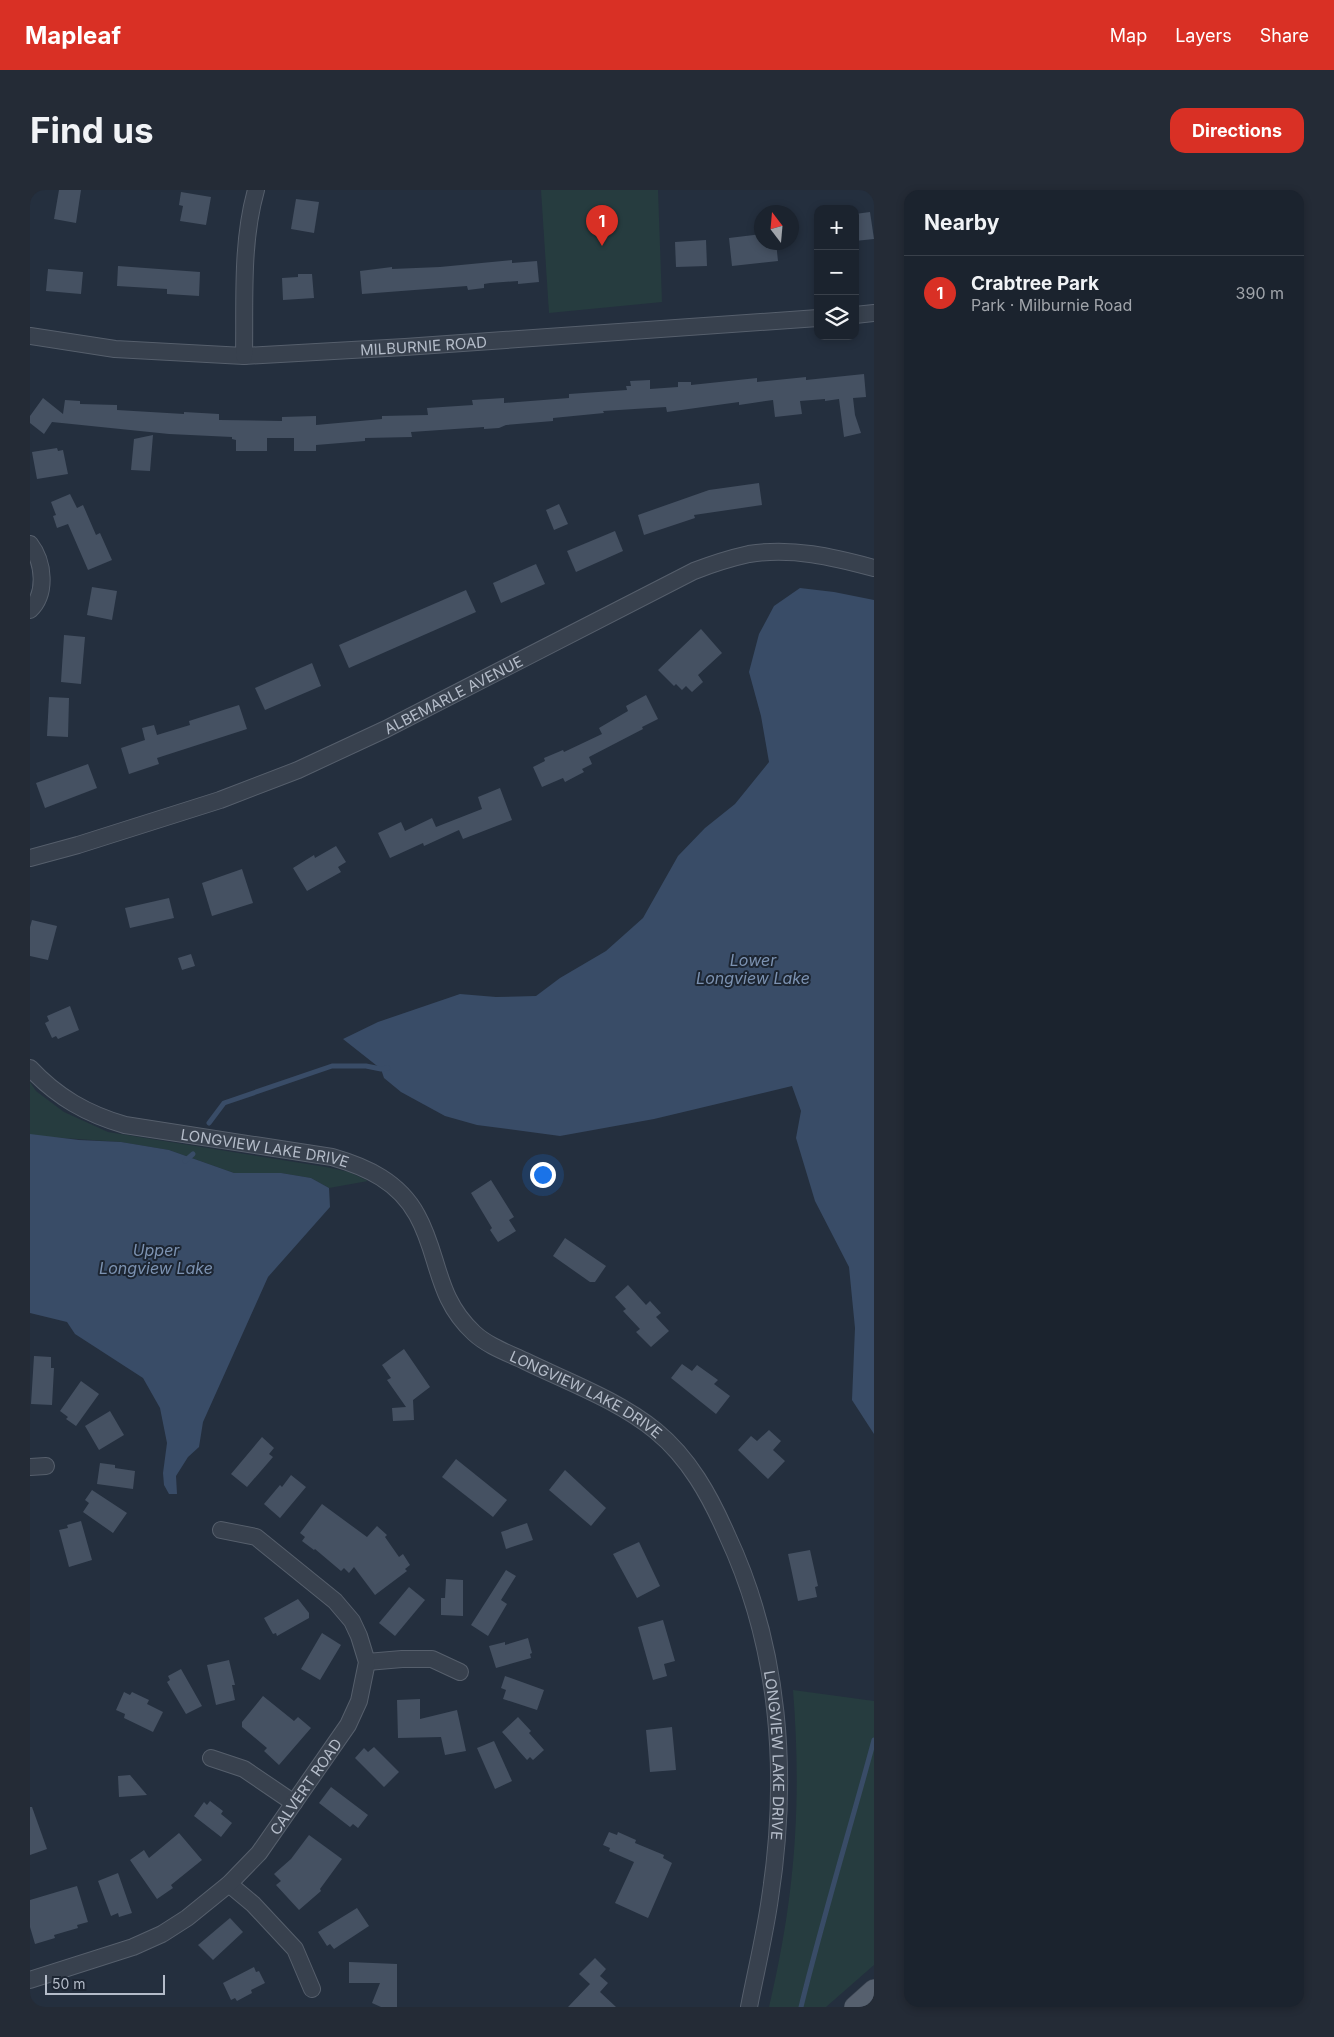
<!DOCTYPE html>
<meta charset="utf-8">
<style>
body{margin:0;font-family:Inter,sans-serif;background:#242b36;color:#f1f3f6}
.controls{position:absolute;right:15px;top:15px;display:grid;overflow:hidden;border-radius:10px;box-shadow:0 2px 8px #0003}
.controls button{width:45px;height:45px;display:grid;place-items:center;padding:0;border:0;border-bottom:1px solid #39404a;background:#1b232e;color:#f1f3f6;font:25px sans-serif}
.compass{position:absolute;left:724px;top:15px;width:45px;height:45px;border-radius:50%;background:#1b232e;box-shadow:0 2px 8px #0003;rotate:344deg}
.scale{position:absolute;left:15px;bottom:12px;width:120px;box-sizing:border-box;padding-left:5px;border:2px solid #b4bcc9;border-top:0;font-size:14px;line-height:18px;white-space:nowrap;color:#b4bcc9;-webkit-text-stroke:4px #1d2633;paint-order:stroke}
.you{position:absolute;left:512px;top:984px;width:18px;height:18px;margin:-12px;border:4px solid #fff;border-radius:50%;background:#1a73e8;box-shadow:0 0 0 8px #1a73e833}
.badge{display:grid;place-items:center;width:32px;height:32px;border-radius:50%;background:#d93025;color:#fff;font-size:16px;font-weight:700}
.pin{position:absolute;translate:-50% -41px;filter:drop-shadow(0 1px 2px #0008)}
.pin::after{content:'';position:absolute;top:26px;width:18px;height:15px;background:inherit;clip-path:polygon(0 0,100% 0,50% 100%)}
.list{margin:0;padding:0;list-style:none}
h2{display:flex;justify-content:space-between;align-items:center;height:65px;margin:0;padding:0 20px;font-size:21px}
h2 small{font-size:16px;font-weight:400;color:#a0a4aa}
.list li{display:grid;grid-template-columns:32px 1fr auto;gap:15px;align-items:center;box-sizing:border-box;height:75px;padding:0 20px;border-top:1px solid #39404a}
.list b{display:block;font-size:19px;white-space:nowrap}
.list p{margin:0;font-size:16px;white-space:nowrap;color:#a0a4aa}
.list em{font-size:16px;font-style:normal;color:#a0a4aa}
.icon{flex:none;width:28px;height:28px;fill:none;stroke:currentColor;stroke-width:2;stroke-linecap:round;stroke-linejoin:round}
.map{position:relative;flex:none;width:844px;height:1817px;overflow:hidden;border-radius:15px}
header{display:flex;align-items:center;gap:30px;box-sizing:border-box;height:70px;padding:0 25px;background:#d93025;color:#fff}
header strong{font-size:24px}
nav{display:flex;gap:28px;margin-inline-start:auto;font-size:18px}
.intro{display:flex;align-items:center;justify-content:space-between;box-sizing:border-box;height:120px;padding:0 30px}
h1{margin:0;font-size:35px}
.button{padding:12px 22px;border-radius:15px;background:#d93025;color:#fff;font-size:18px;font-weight:700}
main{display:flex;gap:30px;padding:0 30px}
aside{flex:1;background:#1b232e;border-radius:15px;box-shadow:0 2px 8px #0003}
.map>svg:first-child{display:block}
.green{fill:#263c3f}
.water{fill:#394c67}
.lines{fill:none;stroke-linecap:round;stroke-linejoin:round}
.stream{stroke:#394c67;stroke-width:5}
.building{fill:#455162}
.minor-casing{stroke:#565f6c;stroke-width:18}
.major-casing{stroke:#414a57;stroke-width:22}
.minor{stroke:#38414e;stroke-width:16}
.major{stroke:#56606e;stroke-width:21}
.labels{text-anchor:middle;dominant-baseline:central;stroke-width:4;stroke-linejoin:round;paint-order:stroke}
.street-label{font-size:15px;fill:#b4bcc9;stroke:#1d2633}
.water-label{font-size:16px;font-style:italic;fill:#7c92b1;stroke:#1d2633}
</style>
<header>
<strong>Mapleaf</strong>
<nav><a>Map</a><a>Layers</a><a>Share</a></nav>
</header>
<div class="intro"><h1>Find us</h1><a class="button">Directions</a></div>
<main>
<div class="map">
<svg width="844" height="1817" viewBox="0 0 844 1817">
<rect width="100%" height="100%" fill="#242f3e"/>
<!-- green -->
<g class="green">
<path d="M511,0H628L632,112L519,123Z"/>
<path d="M0,892L6,901L34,922L78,942L296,977L319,982L338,991L299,998L281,988L251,983H204L139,960L91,952L3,946L0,944Z"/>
<path d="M763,1500L844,1511V1775L796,1817H739C765,1707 772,1613 763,1500Z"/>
</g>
<!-- water -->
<g class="water">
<path d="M770,398L804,402L844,410V1244L822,1210L825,1138L819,1077L785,1011L766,948L771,921L762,896L624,929L530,946L447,935L415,926L371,902L354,888L351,879L313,849L348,832L430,804L466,807L506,806L530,788L576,761L613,728L648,666L675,638L705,614L739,572L731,526L719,482L729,444L744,416Z"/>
<path d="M0,944L49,950L91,952L139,960L204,983H251L281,988L299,998L300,1017L238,1087L173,1232L169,1257L158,1267L146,1286L147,1304H139L134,1295L133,1283L137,1253L130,1218L113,1188L45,1144L37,1132L0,1123Z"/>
</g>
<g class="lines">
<!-- stream -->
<g class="stream">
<path d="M179,933L194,913L302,876H336L351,879L358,878"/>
<path d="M155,971L163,964"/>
<path d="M771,1817C793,1727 820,1639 844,1550"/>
</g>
</g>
<!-- building -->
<g class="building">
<path d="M29,0H51L46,33L24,29Z"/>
<path d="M151,2L181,7L176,35L150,31L153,16L149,15Z"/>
<path d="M266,9L289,12L284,43L261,39Z"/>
<path d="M840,22L844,49L825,51V24Z"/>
<path d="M732,44V52H746L748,71L702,76L699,48Z"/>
<path d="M676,50L677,76L646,77L645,52Z"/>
<path d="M482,70V73L507,71L509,92L488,94V91L460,93L454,94V98L438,100L437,96L332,104L330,81L362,77V79L410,77Z"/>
<path d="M88,76L170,82L169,106L137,104V99L87,96Z"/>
<path d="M18,79L53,82L51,104L16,101Z"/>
<path d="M268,84H282L284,108L253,110L252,88L268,87Z"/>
<path d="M834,184L836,207L823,208L825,225L831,243L814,247L809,209L795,211V209L770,211L772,224L745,227L743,210L709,215V212L637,222L636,217L573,221L574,223L523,228V231L476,235L469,238L454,239V237L381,242L382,247L335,248V251L286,255V261H264V248H237V261H206V250L202,249V247L139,244L22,232L14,244L0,233V226L13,208L33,224L35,210L50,211V214L87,215V220L154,224V222L189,224V230L252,231V227L286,226V235L352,229V226L398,225L397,218L443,215L442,210L474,208V213L539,208V204L597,200L596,196H601L600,191L620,190V199L648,197V192H661V195L727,188V192L776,187V190Z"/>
<path d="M123,245L120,281L101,280L104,249Z"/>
<path d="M27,258L28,261L33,260L38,284L7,289L2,262Z"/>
<path d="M729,293L732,315L664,325L665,328L614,345L608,325L679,300Z"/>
<path d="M40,304L47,318L53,315L66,345L70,343L82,370L58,380L38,334L27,338L23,326L26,325L21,312Z"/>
<path d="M529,314L538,334L524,340L516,320Z"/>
<path d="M585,341L593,361L546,382L537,361Z"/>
<path d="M506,374L515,394L471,413L463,393Z"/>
<path d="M62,397L87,401L82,430L57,425Z"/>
<path d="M436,400L446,422L319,478L309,455Z"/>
<path d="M671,439L692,463L668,485L673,492L662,502L656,496L652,500L646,494L644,496L628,480Z"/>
<path d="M34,445L55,447L51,494L31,492Z"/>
<path d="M282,473L291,496L235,520L225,498Z"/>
<path d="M616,505L628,529L612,537L613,539L559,567L562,574L552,579L554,582L535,592L533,588L512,597L503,577L515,571L514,568L533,560L534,562L572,544L569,538L598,521L596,516Z"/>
<path d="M19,507L39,508L38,547L17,546Z"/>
<path d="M209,515L217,539L127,568L129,574L99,584L91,558L115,550L112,538L124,535L127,545L160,535L159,531Z"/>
<path d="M58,574L67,598L15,618L6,593Z"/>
<path d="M470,598L482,630L433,649L429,640L394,656L393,653L360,668L348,643L371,632L375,641L402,628L406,637L452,619L448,607Z"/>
<path d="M306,656L316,672L308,677L311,682L277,701L263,678L284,665L285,668Z"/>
<path d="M212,679L223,713L182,726L172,693Z"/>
<path d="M139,708L144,728L100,738L95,718Z"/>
<path d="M2,730L27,736L18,770L0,766V737Z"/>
<path d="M161,764L165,776L152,780L148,768Z"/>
<path d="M40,816L49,840L28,849L26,846L22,848L15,833L19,831L17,826Z"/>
<path d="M461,990L484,1027L479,1030L486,1041L468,1052L460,1040L462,1038L441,1003Z"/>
<path d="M535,1048L576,1076L565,1092H560L523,1066Z"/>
<path d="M598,1095L616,1115L620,1111L631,1123L626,1127L639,1141L621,1157L606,1142L610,1139L593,1121L596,1119L585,1107Z"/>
<path d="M374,1159L400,1197L383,1210L384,1230L363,1231L362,1218L376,1217L357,1190L361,1188L352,1175Z"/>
<path d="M4,1166L21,1167V1178H24L22,1215L1,1214Z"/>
<path d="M652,1174L662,1181L667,1175L688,1190L684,1194L700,1206L686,1224L641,1188Z"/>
<path d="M51,1191L69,1204L46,1236L36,1229L38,1227L30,1221Z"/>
<path d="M80,1221L94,1245L69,1260L55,1236Z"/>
<path d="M739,1240L751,1251L743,1260L755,1271L738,1289L708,1260L721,1246L727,1251Z"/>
<path d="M232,1247L244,1258L239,1264L243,1267L217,1297L201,1284Z"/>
<path d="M426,1269L477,1310L463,1327L412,1287Z"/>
<path d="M70,1273L85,1275V1278L105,1281L103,1299L67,1294Z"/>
<path d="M535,1280L576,1318L561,1336L519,1300Z"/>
<path d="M261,1285L276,1297L250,1328L234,1314L250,1295L252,1297Z"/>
<path d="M62,1300L97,1323L83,1343L53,1322L59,1313L55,1310Z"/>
<path d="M292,1314L337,1347L347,1336L357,1345L355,1347L369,1367L373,1364L380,1375L375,1379L377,1381L345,1405L324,1377L319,1383L314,1378L311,1381L285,1359L284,1360L272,1351L275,1347L270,1343Z"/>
<path d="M51,1331L62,1370L39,1377L29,1340L38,1338L37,1335Z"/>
<path d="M497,1333L503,1350L476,1359L471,1342Z"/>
<path d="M609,1352L630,1396L607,1408L583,1364Z"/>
<path d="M780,1360L788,1396L785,1397L787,1407L768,1411L758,1364Z"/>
<path d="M476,1380L486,1386L471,1410L477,1414L458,1446L441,1435Z"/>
<path d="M416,1389L433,1390V1426L411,1425V1408H415Z"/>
<path d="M379,1397L395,1410L365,1446L349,1433Z"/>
<path d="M268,1409L279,1423V1428L247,1446L246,1443L243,1444L234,1428Z"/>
<path d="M633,1430L645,1471L634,1474L637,1486L623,1490L608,1437Z"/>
<path d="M292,1443L311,1455L290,1490L271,1479Z"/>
<path d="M498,1448L502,1463L500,1464L501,1468L466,1478L459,1456L475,1452V1455Z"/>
<path d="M199,1470L205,1495H202L205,1510L186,1515L177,1475Z"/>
<path d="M151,1479L172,1516L156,1524L137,1492L140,1490L138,1486Z"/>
<path d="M475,1486L514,1500L507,1520L473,1509L476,1500L471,1498Z"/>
<path d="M94,1502L100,1505L102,1502L119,1510L117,1514L133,1522L123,1542L94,1528L95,1524L86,1520Z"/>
<path d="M233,1506L264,1531L268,1527L281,1538L249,1575L234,1561L237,1558L212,1537V1532Z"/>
<path d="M390,1509V1529L427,1520L436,1561L415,1565L411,1547L368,1548L367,1510Z"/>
<path d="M488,1527L501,1541L499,1543L514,1560L503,1570L500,1567L497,1570L472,1542Z"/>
<path d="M642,1537L646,1580L620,1582L616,1540Z"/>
<path d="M464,1551L482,1591L465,1599L447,1558Z"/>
<path d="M344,1557L369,1582L354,1597L325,1568L334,1558L338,1562Z"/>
<path d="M100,1585L117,1605L89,1607L88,1586Z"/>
<path d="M301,1597L338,1625L328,1638L323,1634L320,1637L289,1613Z"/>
<path d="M180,1611L193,1621L191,1624L202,1633L191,1647L164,1626L174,1612L177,1615Z"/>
<path d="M0,1617H2L17,1659L0,1665Z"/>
<path d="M579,1642L587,1645L588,1642L606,1650L605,1653L634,1665L633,1668L642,1673L618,1728L585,1713L604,1672L579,1661L580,1658L573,1655Z"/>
<path d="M149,1643L172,1670L141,1695L143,1698L127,1709L100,1670L114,1660L119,1668Z"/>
<path d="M279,1645L312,1669L290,1699L291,1701L269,1720L246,1695L251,1691L244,1684L261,1669Z"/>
<path d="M88,1683L102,1723L89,1727L88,1723L81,1726L68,1691Z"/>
<path d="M47,1696L58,1732L47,1735L48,1738L24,1745L25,1748L5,1754L0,1737V1710Z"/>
<path d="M327,1718L339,1736L304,1759L300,1754L297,1756L288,1742Z"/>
<path d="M200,1728L213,1742L183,1770L168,1755Z"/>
<path d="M565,1768L576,1779L570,1786L578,1793L570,1802L586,1817H538L560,1794L549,1784Z"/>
<path d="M319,1772L367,1774V1817H351L342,1813L350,1793H319Z"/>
<path d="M224,1777L226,1782L229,1781L235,1793L221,1800L222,1803L207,1811L205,1808L201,1810L193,1793Z"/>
</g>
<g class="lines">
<!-- minor casing -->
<g class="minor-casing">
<g id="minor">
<path d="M825,125L844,123"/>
<path id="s1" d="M0,146L85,159L214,166L375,157L788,128"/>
<path d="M214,166C215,111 211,53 226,0"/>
<path d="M0,354C14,372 17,404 0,420"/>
<path id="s2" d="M0,668L48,655L190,610L268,580L356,539L664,381C682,374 701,368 719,364C762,357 803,367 844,378"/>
<path id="s3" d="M0,878C27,907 57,924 95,935L302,967C337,977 369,992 387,1025C410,1066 405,1107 444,1143C458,1156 478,1163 495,1171C538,1192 588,1210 626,1241C659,1268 680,1306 697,1345C750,1458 759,1585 740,1708C735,1744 726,1781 719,1817"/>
<path d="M0,1277L16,1276"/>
<path d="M337,1472L372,1469H402L430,1482"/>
<path d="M181,1568L214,1579L264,1613"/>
<path d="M199,1694L223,1714L265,1759L282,1799"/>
<path id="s4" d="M0,1790L103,1757L132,1744L157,1728L199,1694L229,1663L318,1535L329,1511L337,1472L329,1446L322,1431L305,1411L226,1347L191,1340"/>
</g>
</g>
<!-- major casing -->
<g class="major-casing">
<path id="major" d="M825,1817L844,1800"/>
</g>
<!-- minor -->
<use href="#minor" class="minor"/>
<!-- major -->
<use href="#major" class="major"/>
</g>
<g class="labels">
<!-- street labels -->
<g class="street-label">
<text stroke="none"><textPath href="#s1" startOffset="395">MILBURNIE ROAD</textPath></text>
<text stroke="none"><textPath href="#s2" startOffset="455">ALBEMARLE AVENUE</textPath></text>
<text stroke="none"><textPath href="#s3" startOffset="254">LONGVIEW LAKE DRIVE</textPath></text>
<text stroke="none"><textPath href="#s3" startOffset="688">LONGVIEW LAKE DRIVE</textPath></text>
<text stroke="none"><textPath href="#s3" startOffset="1122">LONGVIEW LAKE DRIVE</textPath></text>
<text stroke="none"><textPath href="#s4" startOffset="348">CALVERT ROAD</textPath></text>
</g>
<!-- water labels -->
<g class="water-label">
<text x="723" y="770">Lower<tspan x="723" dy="18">Longview Lake</tspan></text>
<text x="126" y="1060">Upper<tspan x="126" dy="18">Longview Lake</tspan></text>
</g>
</g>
</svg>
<div class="controls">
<button>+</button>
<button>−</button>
<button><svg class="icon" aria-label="layers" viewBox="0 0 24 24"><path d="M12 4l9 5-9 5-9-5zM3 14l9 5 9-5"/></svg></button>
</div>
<svg class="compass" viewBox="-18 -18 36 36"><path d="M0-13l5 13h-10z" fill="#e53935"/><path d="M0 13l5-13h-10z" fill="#a0a4aa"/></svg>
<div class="scale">50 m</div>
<div class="you"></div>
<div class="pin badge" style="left:572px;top:56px">1</div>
</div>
<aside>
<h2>Nearby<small></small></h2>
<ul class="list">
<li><span class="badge">1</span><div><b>Crabtree Park</b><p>Park · Milburnie Road</p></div><em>390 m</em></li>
</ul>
</aside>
</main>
